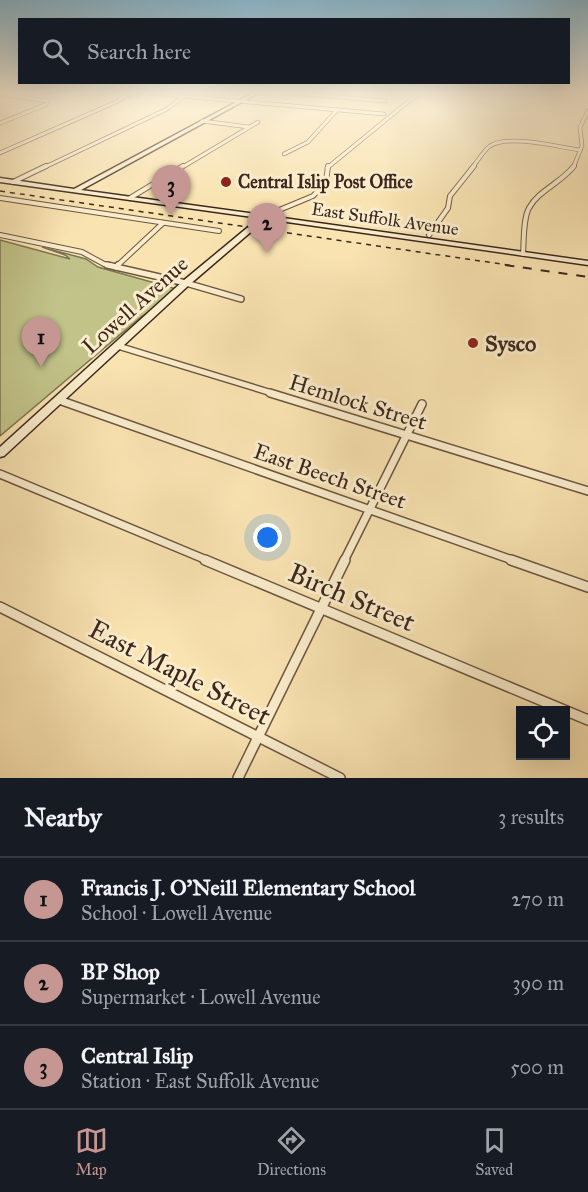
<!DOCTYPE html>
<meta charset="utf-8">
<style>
body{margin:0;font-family:"IM FELL Great Primer",serif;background:#242831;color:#f1f3f6}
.controls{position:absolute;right:18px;bottom:18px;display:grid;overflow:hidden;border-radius:0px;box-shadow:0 6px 24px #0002}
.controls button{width:54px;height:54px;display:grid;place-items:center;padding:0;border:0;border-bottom:2px solid #363941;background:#171b24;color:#f1f3f6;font:30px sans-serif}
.you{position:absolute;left:268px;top:538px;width:21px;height:21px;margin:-15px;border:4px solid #fff;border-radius:50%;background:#1a73e8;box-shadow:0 0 0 9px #1a73e833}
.badge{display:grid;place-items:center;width:39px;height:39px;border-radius:50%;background:#c59692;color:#111;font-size:20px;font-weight:700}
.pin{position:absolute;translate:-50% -50px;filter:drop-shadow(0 2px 3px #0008)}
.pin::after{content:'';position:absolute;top:32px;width:21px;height:18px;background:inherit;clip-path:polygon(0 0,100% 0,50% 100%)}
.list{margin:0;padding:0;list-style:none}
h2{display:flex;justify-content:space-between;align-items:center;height:78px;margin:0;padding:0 24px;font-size:26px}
h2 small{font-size:20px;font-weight:400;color:#9ea1a6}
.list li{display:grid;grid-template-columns:39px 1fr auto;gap:18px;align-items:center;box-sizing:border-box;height:84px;padding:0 24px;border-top:2px solid #363941}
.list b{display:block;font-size:22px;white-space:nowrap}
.list p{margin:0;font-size:20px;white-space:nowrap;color:#9ea1a6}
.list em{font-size:20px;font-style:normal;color:#9ea1a6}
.icon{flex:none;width:33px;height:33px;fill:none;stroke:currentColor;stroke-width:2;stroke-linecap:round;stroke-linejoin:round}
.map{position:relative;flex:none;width:588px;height:778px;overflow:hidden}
.search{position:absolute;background:#171b24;box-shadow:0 6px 24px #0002;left:18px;right:18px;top:18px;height:66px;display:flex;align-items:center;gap:15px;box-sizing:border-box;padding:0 21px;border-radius:0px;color:#9ea1a6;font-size:22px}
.sheet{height:330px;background:#171b24}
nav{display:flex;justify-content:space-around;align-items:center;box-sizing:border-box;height:84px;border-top:2px solid #363941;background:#171b24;font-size:16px;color:#9ea1a6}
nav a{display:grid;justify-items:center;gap:3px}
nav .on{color:#c59692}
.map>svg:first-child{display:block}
.green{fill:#c1c389;stroke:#7e7553;stroke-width:1.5}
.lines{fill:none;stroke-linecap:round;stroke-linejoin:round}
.street-far4-casing{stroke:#6b5642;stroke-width:4.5}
.street-far3-casing{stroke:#6b5642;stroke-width:6}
.street-far2-casing{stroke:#6b5642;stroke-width:8}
.street-far1-casing{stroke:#6b5642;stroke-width:10}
.street-casing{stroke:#6b5642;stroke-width:12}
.secondary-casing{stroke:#3c271d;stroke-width:3}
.street-far4{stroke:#fbedcc;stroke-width:3}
.street-far3{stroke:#fbedcc;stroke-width:4}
.street-far2{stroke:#fbedcc;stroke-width:5}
.street-far1{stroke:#fbedcc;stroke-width:7}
.street{stroke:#fbedcc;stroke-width:9}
.secondary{fill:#fbedcc;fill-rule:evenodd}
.rail-far1{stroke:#3c271d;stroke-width:1.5;stroke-dasharray:5 5;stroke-linecap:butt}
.rail{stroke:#3c271d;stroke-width:2;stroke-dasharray:9 9;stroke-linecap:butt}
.poi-dot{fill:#8f2418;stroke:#fbedcc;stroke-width:2}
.labels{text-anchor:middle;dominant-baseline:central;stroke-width:6;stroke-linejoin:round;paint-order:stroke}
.far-poi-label{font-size:18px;font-weight:bold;fill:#3c271d;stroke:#fbedcc;text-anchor:start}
.far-street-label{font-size:18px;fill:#3c271d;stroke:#fbedcc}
.street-label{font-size:22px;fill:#3c271d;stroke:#fbedcc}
.poi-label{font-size:22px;font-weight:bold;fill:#3c271d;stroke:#fbedcc;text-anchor:start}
.near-street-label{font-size:27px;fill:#3c271d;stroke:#fbedcc}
</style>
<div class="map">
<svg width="588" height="778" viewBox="0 0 588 778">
<rect width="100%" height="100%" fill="#f9e3b1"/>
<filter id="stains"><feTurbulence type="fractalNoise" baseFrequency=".00333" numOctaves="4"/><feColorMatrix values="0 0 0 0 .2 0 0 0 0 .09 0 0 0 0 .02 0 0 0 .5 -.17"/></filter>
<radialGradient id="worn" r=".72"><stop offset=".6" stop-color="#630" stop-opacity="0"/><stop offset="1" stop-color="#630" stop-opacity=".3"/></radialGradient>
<!-- green -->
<path class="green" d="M0,240L70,259L65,255L42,247L86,259L98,267L180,290L141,317L0,436Z"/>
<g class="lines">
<!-- street-far4 casing -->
<g class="street-far4-casing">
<g id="street-far4">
<path d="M136,92L384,114"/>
<path d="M283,92L385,101"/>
<path d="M0,94L48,101L45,105L0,123"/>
<path d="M202,121L249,127"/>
<path d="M0,153L116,102L132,92"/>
<path d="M284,154L308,142L337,110"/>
<path d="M43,168L167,109L184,96"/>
<path d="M181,168L258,122"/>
<path d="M327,168L420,92"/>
<path d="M472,168C477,162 484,150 490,146C510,134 558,147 580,150"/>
<path d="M573,168L582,146L580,127L588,111"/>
</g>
</g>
<!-- street-far3 casing -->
<g class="street-far3-casing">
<g id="street-far3">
<path d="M13,182L46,166"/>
<path d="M0,198L219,231"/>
<path d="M130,198L183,166"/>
<path d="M272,213L313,196L326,182L328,166"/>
<path d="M0,235L82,252L104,264L114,266"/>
<path d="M429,235L448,208L450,196L474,166"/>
<path d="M523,254C524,241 523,219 529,208C539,190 561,183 574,166"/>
<path d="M117,266L163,223"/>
</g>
</g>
<!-- street-far2 casing -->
<g class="street-far2-casing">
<g id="street-far2">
<path d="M107,265L186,283L241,299"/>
<path d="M116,267L118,265"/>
<path d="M118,346L275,394"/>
</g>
</g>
<!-- street-far1 casing -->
<g class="street-far1-casing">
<g id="street-far1">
<path d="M270,393L588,491"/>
<path d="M59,400L515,561"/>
<path d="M0,474L209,561"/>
<path d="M344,561L422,404"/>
</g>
</g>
<!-- street casing -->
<g class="street-casing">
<g id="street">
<path d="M205,560L588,720"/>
<path d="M511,560L588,587"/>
<path d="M0,607L340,778"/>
<path d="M238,778L345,560"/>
</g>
</g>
<!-- secondary casing -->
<g class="secondary-casing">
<path id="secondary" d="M255,92H260L81,190L263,215L267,213L269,214V216L588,261V265L266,219L189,285L4,456L0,457V447L183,281L259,218L0,182V178L74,189Z"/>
</g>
<!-- street-far4 -->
<use href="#street-far4" class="street-far4"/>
<!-- street-far3 -->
<use href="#street-far3" class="street-far3"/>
<!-- street-far2 -->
<use href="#street-far2" class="street-far2"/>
<!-- street-far1 -->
<use href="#street-far1" class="street-far1"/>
<!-- street -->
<use href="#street" class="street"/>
<!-- secondary -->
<use href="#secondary" class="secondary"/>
<!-- rail-far1 -->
<path class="rail-far1" d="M0,191L515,266"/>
<!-- rail -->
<path class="rail" d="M505,265L588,277"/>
</g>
<!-- sky -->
<linearGradient id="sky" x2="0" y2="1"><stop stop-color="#8ab8cf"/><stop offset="0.46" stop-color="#fcf2dc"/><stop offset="1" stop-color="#fcf2dc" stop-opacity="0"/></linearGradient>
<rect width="588" height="201" fill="url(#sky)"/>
<!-- markers -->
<g class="poi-dot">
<circle cx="226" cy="182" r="6"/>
<circle cx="473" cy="343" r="6"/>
</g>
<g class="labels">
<!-- far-poi labels -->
<g class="far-poi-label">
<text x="238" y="182">Central Islip Post Office</text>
</g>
<!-- far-street labels -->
<g class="far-street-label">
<text transform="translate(385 219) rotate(8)">East Suffolk Avenue</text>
</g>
<!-- street labels -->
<g class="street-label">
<text transform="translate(135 305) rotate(-42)">Lowell Avenue</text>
<text transform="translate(358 402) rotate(17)">Hemlock Street</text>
<text transform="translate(330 476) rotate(19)">East Beech Street</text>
</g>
<!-- poi labels -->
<g class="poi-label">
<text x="485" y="343">Sysco</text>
</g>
<!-- near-street labels -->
<g class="near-street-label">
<text transform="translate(352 597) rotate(23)">Birch Street</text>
<text transform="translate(180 672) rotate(27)">East Maple Street</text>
</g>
</g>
<rect width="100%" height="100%" filter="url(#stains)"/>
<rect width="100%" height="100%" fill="url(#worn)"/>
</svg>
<div class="controls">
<button><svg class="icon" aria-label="locate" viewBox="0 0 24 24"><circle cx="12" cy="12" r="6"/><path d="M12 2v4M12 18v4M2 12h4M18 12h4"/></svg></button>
</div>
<div class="you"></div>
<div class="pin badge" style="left:41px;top:367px">1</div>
<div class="pin badge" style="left:267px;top:253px">2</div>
<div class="pin badge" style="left:171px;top:215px">3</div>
<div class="search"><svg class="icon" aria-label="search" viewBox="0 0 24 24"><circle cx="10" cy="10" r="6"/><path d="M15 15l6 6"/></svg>Search here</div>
</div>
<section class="sheet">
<h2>Nearby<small>3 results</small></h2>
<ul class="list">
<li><span class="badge">1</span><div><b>Francis J. O'Neill Elementary School</b><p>School · Lowell Avenue</p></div><em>270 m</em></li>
<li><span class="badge">2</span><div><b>BP Shop</b><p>Supermarket · Lowell Avenue</p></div><em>390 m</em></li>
<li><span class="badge">3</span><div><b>Central Islip</b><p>Station · East Suffolk Avenue</p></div><em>500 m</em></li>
</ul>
</section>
<nav>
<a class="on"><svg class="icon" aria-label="map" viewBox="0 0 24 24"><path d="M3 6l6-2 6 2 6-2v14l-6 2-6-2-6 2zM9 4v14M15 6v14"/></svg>Map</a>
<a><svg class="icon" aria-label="directions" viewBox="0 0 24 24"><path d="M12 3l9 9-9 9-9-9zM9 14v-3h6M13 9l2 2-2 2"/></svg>Directions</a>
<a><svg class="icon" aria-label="saved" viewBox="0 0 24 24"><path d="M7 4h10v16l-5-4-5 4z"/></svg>Saved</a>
</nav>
